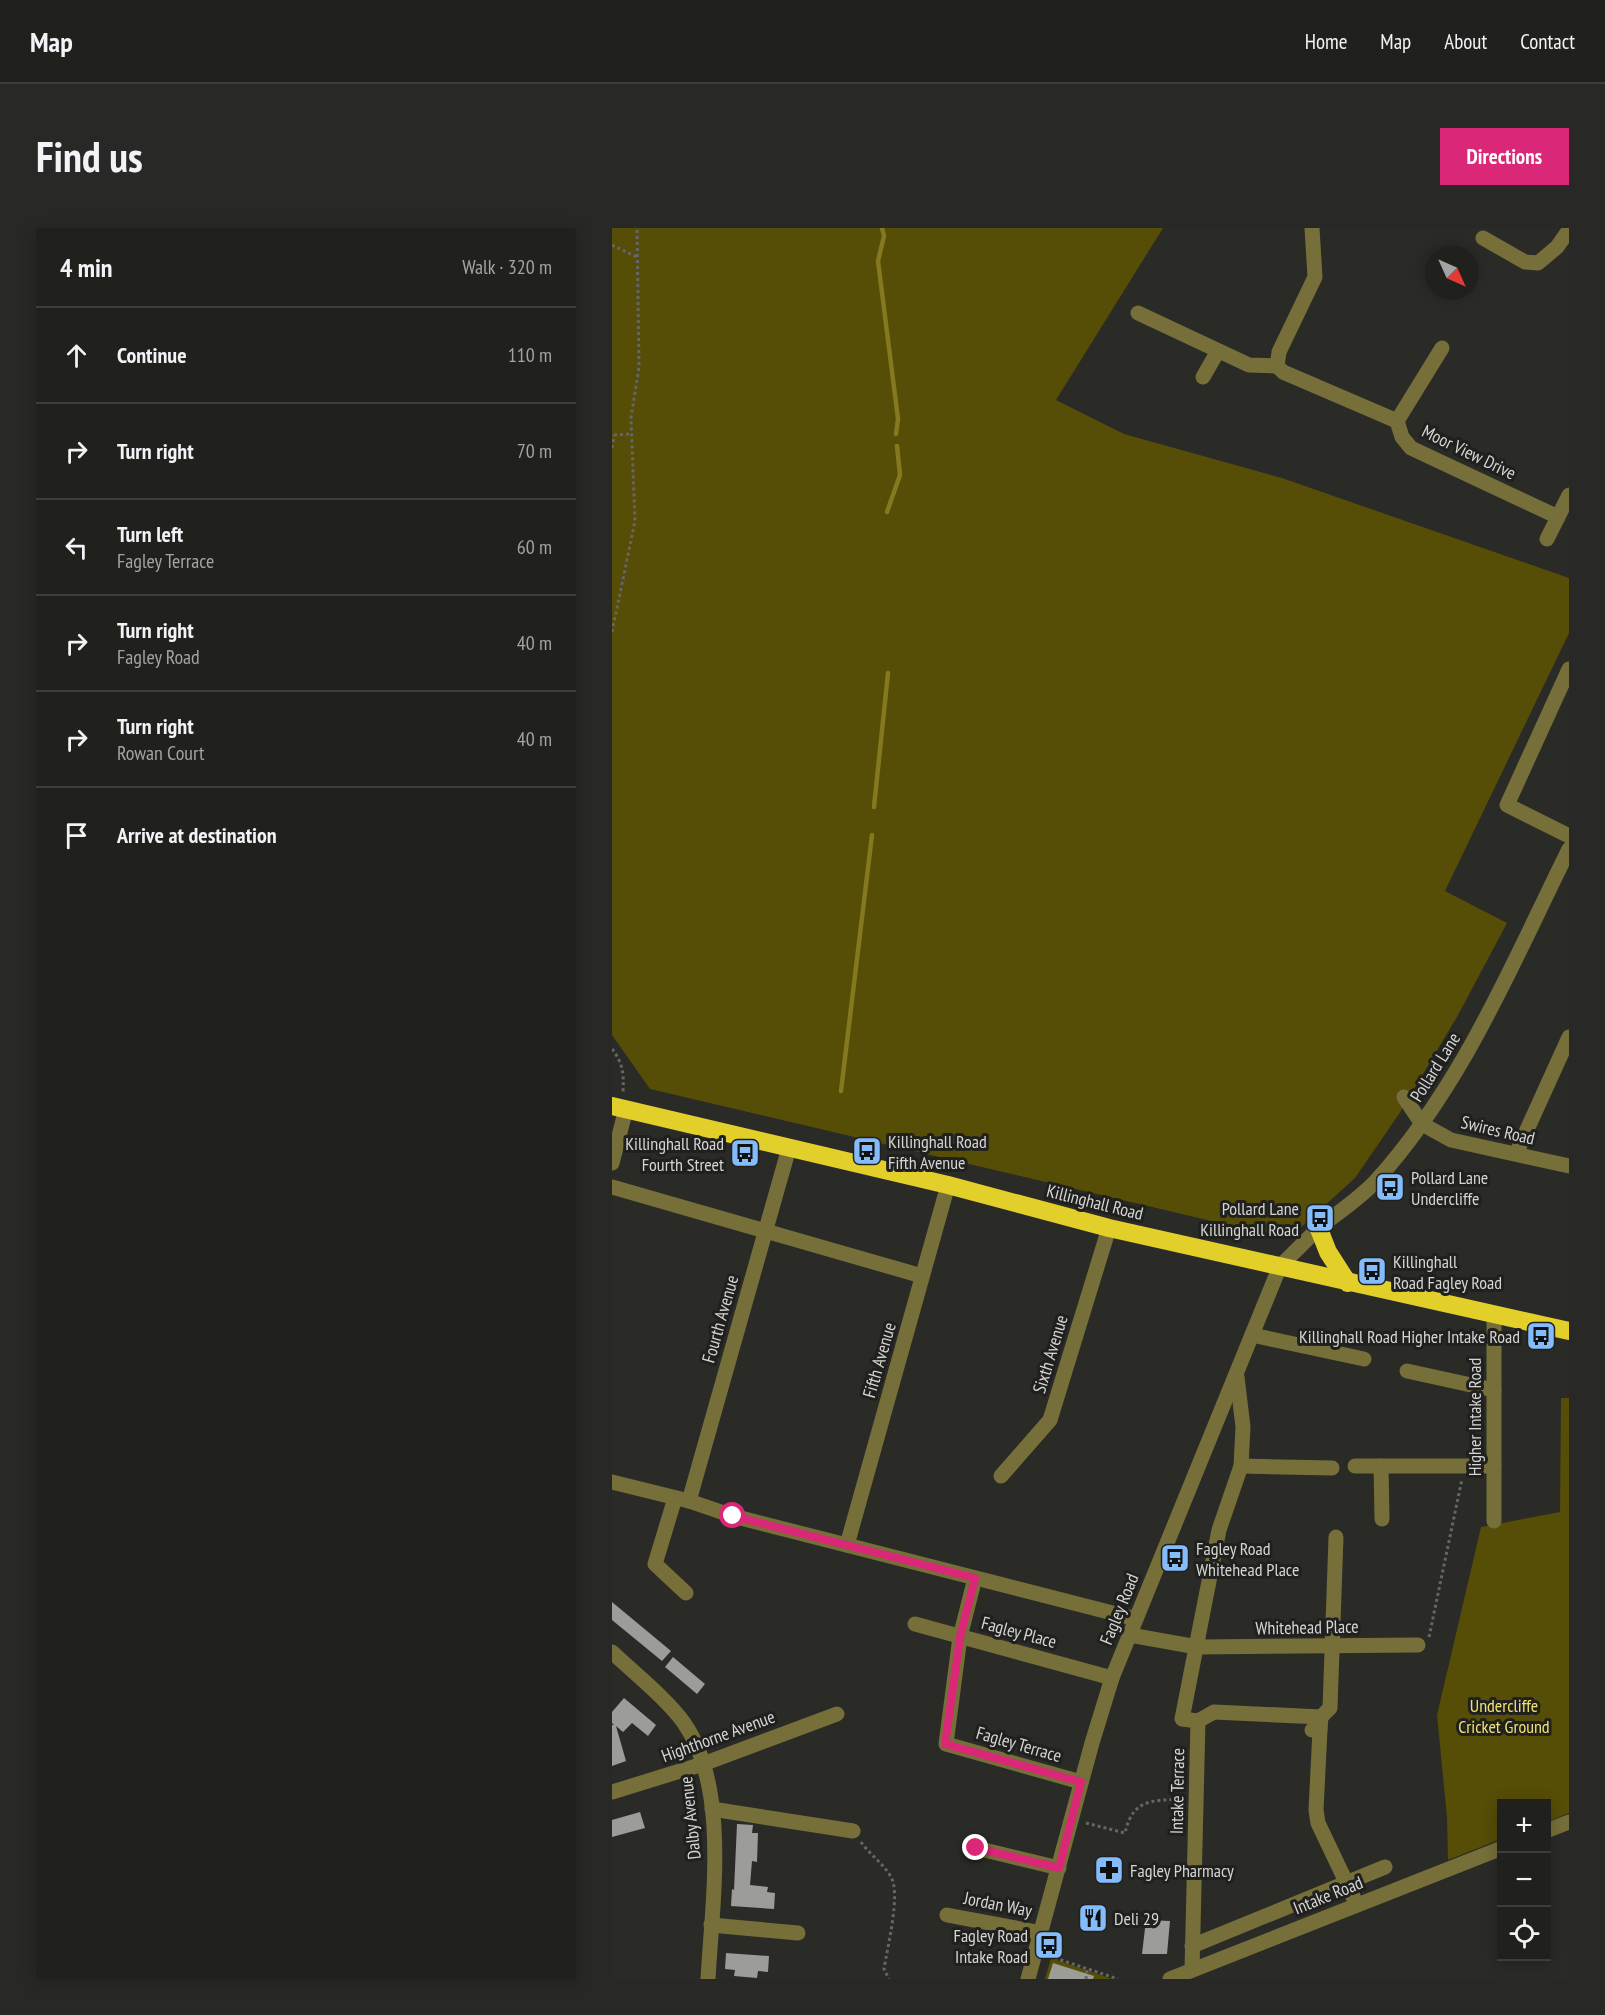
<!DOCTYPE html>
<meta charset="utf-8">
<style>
body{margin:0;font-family:"PT Sans Narrow",sans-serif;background:#282826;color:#f1f3f6}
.controls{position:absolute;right:18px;bottom:18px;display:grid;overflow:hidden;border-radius:0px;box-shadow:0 3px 15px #0003}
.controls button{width:54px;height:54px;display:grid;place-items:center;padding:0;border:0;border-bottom:2px solid #3d3e3b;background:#20201d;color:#f1f3f6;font:30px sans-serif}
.compass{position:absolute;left:813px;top:18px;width:54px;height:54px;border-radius:50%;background:#20201d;box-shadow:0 3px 15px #0003;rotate:135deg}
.stop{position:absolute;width:18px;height:18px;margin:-14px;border:4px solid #db2777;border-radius:50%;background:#fff}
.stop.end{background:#db2777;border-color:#fff;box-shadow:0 2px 6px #0008}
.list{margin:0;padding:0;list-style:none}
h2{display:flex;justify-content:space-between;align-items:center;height:78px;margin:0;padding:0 24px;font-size:26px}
h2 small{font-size:20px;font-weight:400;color:#a2a3a4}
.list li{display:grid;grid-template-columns:39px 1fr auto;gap:18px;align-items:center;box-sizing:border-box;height:96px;padding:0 24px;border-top:2px solid #3d3e3b}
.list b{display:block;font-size:22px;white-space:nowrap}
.list p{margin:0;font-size:20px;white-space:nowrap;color:#a2a3a4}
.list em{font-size:20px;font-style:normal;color:#a2a3a4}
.icon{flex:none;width:33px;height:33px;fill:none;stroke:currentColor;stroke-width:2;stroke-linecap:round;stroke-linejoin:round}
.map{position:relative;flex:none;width:957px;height:1751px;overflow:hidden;border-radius:0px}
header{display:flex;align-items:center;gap:36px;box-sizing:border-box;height:84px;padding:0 30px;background:#20201d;border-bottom:2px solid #3d3e3b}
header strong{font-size:28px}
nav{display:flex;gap:33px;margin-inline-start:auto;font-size:21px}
.intro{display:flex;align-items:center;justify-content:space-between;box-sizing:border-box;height:144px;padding:0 36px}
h1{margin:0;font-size:42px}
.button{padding:15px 27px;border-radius:0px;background:#db2777;color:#fff;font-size:21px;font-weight:700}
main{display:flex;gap:36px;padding:0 36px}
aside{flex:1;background:#20201d;border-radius:0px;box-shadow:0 3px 15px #0003}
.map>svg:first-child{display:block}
.green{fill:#564d07}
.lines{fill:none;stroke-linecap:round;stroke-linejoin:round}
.stream{stroke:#84791e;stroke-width:4.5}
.building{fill:#9c9c98}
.path{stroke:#666664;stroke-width:3;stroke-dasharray:3 3;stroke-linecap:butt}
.minor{stroke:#766f39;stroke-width:15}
.highway{stroke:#e2cf2a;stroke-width:18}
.route{stroke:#db2777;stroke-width:8}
.labels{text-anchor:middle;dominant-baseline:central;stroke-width:6;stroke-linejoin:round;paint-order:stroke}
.street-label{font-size:18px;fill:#d5d5d3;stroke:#20201e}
.poi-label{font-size:18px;fill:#d5d5d3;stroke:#20201e;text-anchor:start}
.park-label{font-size:18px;fill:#f0e26e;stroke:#20201e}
</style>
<header>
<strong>Map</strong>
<nav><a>Home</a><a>Map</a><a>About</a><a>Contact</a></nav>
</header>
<div class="intro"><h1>Find us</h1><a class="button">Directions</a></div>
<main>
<aside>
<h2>4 min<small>Walk · 320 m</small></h2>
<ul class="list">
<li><svg class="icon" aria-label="ahead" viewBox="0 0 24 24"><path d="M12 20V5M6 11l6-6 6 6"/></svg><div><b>Continue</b></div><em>110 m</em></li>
<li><svg class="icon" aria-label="right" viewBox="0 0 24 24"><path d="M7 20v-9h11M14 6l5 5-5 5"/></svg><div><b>Turn right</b></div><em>70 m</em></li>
<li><svg class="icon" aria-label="left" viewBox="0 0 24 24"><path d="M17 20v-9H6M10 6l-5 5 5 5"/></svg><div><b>Turn left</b><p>Fagley Terrace</p></div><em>60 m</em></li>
<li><svg class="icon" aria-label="right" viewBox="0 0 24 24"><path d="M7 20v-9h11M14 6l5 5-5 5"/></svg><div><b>Turn right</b><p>Fagley Road</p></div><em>40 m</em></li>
<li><svg class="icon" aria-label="right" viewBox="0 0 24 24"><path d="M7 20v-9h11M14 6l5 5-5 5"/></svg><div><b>Turn right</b><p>Rowan Court</p></div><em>40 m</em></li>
<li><svg class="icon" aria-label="arrive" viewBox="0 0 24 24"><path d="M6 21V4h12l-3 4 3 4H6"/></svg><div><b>Arrive at destination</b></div></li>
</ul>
</aside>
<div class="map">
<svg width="957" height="1751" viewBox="0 0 957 1751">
<rect width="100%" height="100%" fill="#2a2a27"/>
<!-- green -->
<g class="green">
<path d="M0,0H551L444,172L512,206L670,250L957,350V405L833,663L895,695L845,789L787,886L743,950L676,1011L38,861L0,807Z"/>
<path d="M949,1170H957V1585L935,1594L934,1576H890L889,1611L836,1632L835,1589L825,1487L869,1299L948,1284Z"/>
<path d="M439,1730L500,1751H433Z"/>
</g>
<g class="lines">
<!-- stream -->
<g class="stream">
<path d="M270,0L272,8L266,33L286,191L284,206"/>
<path d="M275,284L288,247L285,218"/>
<path d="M262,579L276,445"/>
<path d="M229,863L260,607"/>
</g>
</g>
<!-- building -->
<g class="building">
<path d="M0,1374L59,1423L50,1433L0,1392Z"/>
<path d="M61,1429L93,1456L85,1466L53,1439Z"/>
<path d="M12,1470L44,1497L36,1508L20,1495L11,1504L4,1498L14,1533L0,1538V1497H2L0,1495V1484Z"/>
<path d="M28,1584L33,1600L0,1609V1592Z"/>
<path d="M125,1596L141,1597L140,1605H146L145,1634L140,1633L138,1657L156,1659L155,1664L163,1665L162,1681L119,1678L120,1661L122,1662Z"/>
<path d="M534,1692L558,1693L555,1726H530Z"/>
<path d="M114,1725L157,1728L156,1744L146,1743L145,1750L122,1748L123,1742L113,1741Z"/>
<path d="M441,1735L482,1748L481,1751H436Z"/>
</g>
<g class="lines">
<!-- path -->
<g class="path">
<path d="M0,17L25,29"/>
<path d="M2,207L19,206"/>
<path d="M0,220L2,207"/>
<path d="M0,404L23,293L19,190L27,139L25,0"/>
<path d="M0,821C11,835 12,846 11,864"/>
<path d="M817,1409L850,1251"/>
<path d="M474,1595L513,1605C521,1570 540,1573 570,1571"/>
<path d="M249,1614C258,1627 271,1635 279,1649C289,1666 275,1721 272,1741L277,1751"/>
<path d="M437,1728L506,1751"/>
<path d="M474,1751L475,1740"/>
</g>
<!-- minor -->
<g class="minor">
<path d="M700,0L703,49L667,124L665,138L671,144L785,193L790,209L799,220L946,289"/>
<path d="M871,10L913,34L926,35L945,19L957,2"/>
<path d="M526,85L637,137L665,138"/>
<path d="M591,149L606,123"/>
<path d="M785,193L830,120"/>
<path d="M935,311L957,267"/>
<path d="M957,441L895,577L957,608"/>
<path d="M792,869L810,896L839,912L957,938"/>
<path d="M904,926L957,809"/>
<path d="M0,935L14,881"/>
<path d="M0,959L310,1048"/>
<path d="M882,1086V1293"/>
<path d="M640,1107L752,1131"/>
<path d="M795,1143L882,1162"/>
<path d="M629,1238L720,1240"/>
<path d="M743,1238H882"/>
<path d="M769,1238L770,1291"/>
<path d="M389,1248L438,1192L497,1000"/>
<path d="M0,1254L77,1273L121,1288L524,1391"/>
<path d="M63,1270L43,1336L74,1365"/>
<path d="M77,1273L177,920"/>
<path d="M235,1317L336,957"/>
<path d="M363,1350L348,1409L334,1516L469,1554"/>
<path d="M303,1396L500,1450"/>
<path d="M518,1407L585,1419L806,1417"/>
<path d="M0,1424C21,1444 56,1472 72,1495C118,1561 100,1675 96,1751"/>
<path d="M586,1493L570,1491L607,1302L629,1238L631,1199L625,1149"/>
<path d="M586,1493L602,1484L709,1489"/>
<path d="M700,1502H708L704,1582L706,1595L745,1677"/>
<path d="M708,1502L709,1489L718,1480L724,1309"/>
<path d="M0,1564L91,1536L225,1486"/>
<path d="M100,1581L241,1603"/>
<path d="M934,1603L957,1594"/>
<path d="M364,1620L447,1640"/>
<path d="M335,1687L430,1705"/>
<path d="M99,1697L186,1705"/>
<path d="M580,1718L773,1639"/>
<path d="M580,1742L586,1493"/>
<path d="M416,1751L480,1515L500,1450L668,1038C681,1026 694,1012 707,1000C725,985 747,971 763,954C851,857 900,736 957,621"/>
<path d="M558,1751L890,1620"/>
</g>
<!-- highway -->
<g class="highway">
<path d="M0,878L336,957L497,1000L957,1103"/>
<path d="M707,1001L716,1024L736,1055"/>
</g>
</g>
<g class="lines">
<!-- route -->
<path class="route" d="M121,1288L363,1350L348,1409L333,1516L469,1554L447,1640L364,1620"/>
</g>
<!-- icons -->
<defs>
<g id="bus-square" transform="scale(1.5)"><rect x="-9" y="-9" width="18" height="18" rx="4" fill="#84bcfb" stroke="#20201e"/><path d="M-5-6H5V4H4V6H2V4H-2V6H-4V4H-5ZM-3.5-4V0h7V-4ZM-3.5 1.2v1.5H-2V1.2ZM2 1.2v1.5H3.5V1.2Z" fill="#111"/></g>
<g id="pharmacy-square" transform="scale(1.5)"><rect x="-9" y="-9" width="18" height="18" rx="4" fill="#84bcfb" stroke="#20201e"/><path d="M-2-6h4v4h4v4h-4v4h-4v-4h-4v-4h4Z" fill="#111"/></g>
<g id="restaurant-square" transform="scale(1.5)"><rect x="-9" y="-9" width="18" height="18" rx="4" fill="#84bcfb" stroke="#20201e"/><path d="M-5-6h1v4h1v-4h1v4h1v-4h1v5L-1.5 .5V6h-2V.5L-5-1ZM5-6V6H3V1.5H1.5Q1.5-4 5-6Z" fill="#111"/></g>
</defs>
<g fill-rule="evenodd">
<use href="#bus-square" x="255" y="923"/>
<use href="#bus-square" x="133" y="925"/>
<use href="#bus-square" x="778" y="959"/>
<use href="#bus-square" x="708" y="990"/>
<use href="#bus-square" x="760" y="1043"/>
<use href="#bus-square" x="929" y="1108"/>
<use href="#bus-square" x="563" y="1330"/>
<use href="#pharmacy-square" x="497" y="1642"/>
<use href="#restaurant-square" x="481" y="1690"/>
<use href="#bus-square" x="437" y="1717"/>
</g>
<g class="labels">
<!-- street labels -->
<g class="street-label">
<text transform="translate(857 224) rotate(26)">Moor View Drive</text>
<text transform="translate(823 839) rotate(-58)">Pollard Lane</text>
<text transform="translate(886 902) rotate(13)">Swires Road</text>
<text transform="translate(483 974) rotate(14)">Killinghall Road</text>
<text transform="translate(108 1091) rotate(-74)">Fourth Avenue</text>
<text transform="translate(438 1126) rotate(-73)">Sixth Avenue</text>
<text transform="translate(267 1132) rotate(-74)">Fifth Avenue</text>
<text transform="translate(862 1189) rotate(-90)">Higher Intake Road</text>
<text transform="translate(507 1381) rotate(-68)">Fagley Road</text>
<text transform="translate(695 1399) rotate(-1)">Whitehead Place</text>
<text transform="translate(407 1404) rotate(15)">Fagley Place</text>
<text transform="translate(106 1508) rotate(-20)">Highthorne Avenue</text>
<text transform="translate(407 1516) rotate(16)">Fagley Terrace</text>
<text transform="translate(565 1563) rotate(-89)">Intake Terrace</text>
<text transform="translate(78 1590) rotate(-96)">Dalby Avenue</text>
<text transform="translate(716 1667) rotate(-22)">Intake Road</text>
<text transform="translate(386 1676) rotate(11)">Jordan Way</text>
</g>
<!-- poi labels -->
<g class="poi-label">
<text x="276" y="913">Killinghall Road<tspan x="276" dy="21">Fifth Avenue</tspan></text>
<text x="112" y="915" text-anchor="end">Killinghall Road<tspan x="112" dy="21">Fourth Street</tspan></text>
<text x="799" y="949">Pollard Lane<tspan x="799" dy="21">Undercliffe</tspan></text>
<text x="687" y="980" text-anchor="end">Pollard Lane<tspan x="687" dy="21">Killinghall Road</tspan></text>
<text x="781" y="1033">Killinghall<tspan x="781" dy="21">Road Fagley Road</tspan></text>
<text x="908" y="1108" text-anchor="end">Killinghall Road Higher Intake Road</text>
<text x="584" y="1320">Fagley Road<tspan x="584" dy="21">Whitehead Place</tspan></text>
<text x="518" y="1642">Fagley Pharmacy</text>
<text x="502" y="1690">Deli 29</text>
<text x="416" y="1707" text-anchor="end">Fagley Road<tspan x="416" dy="21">Intake Road</tspan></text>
</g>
<!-- park labels -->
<g class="park-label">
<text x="892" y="1477">Undercliffe<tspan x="892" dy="21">Cricket Ground</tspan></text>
</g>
</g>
</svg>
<div class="controls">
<button>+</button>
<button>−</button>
<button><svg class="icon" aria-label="locate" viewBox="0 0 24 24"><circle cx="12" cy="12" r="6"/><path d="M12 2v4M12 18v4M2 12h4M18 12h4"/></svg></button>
</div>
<svg class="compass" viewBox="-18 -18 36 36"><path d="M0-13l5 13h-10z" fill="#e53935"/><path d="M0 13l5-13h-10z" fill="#a2a3a4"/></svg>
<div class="stop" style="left:121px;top:1288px"></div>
<div class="stop end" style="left:364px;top:1620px"></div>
</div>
</main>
